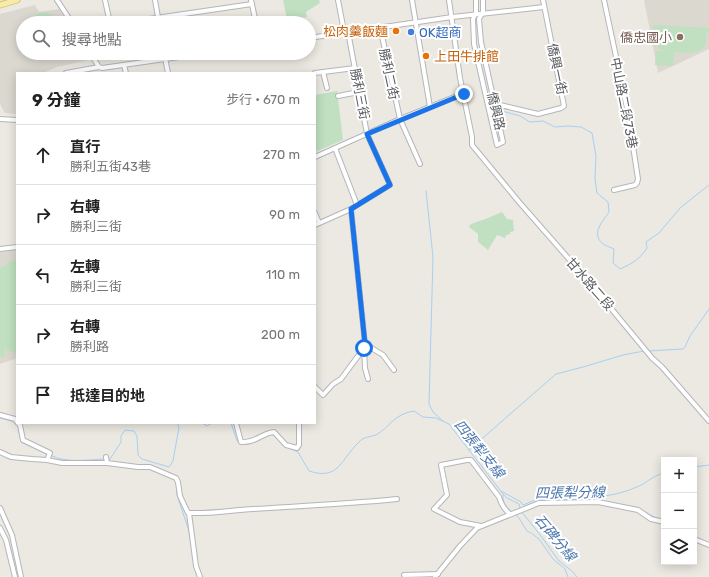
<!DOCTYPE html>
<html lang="zh-TW">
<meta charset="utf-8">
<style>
body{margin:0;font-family:Rubik,"Noto Sans TC",sans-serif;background:#f6f6f6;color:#222}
.controls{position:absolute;right:12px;bottom:12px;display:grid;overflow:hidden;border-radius:0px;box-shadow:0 2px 10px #0003}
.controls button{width:36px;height:36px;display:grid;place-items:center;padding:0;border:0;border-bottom:1px solid #e0e0e0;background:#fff;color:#222;font:20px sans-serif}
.stop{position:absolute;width:12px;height:12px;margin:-9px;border:3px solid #1a73e8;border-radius:50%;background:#fff}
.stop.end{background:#1a73e8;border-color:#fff;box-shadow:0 1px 4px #0008}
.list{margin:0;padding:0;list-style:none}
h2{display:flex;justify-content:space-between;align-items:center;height:52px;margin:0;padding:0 16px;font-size:17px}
h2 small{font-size:13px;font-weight:400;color:#767676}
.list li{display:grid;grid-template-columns:26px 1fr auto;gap:12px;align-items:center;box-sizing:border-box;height:60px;padding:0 16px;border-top:1px solid #e0e0e0}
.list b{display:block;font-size:15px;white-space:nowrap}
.list p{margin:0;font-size:13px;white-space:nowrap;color:#767676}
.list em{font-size:13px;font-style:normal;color:#767676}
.icon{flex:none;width:22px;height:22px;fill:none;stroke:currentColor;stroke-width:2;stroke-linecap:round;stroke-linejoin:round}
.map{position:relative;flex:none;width:709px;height:577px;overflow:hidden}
.search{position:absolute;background:#fff;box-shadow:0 2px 10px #0003;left:16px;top:16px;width:300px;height:44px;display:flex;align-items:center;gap:10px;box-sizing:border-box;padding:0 14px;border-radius:22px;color:#767676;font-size:15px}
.panel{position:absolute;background:#fff;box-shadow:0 2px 10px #0003;left:16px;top:72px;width:300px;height:352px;border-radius:0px}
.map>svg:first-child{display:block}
.education{fill:#dad8cf}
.green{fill:#c0e0c1}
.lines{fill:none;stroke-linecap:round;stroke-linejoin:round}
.stream{stroke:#a7cff4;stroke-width:1}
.minor-casing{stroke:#b4b6ba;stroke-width:6}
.major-casing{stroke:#e0c365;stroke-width:7}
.minor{stroke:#fff;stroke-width:4}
.major{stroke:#f5ecac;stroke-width:5}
.route{stroke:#1a73e8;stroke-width:5}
.food-dot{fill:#e8710a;stroke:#fff;stroke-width:1.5}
.shop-dot{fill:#3f7fe0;stroke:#fff;stroke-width:1.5}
.education-dot{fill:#8d6e63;stroke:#fff;stroke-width:1.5}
.labels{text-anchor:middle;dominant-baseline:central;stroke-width:4;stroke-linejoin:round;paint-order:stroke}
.food-label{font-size:13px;fill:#c56008;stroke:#fff;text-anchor:end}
.shop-label{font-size:13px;fill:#366cbe;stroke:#fff;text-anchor:start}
.education-label{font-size:13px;fill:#785e54;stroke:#fff;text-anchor:end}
.street-label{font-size:13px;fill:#5a5c60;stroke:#fff}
.water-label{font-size:14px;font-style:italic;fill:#4b76ac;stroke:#fff}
</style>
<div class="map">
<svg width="709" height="577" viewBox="0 0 709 577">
<rect width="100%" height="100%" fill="#ebe9e1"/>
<!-- education -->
<g class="education">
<path d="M644,0H709V49L658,73Z"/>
<path d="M35,5L39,12L59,9L67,23H23V53H84L88,60L57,67L43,73H17V114L5,113L0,104V14Z"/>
<path d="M17,249V358L0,364V252Z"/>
</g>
<!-- green -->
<g class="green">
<path d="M283,0H319L320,3L306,12L307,17L287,19Z"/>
<path d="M41,12C50,12 55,16 59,23H31L34,16Z"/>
<path d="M653,25L709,28V32L706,33C709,57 688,53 675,52L673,66L655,65L656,51H663C654,45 654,37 660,29H653Z"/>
<path d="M337,91L343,140L315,152V95Z"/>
<path d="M502,212L507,219L513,220L514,231L510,232V234L506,235L505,238L497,235L488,250L478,242V234L469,227L471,224L488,218Z"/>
<path d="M17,260V353L9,351L4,347L5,356L0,357V269L9,262Z"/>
</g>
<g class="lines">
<!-- stream -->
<g class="stream">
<path d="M502,111L520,116L530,122L543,121L555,127L568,126L581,127L592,133L596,156L595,179L597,193L608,202L609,212C603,221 591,233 602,243C605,246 610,247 614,249L613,263L620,269C633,263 639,260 647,248L646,242L659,233L680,208L709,185"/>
<path d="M426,191L433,257L429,404L433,412L443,421"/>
<path d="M649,351L683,349L685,347L690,336L709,309"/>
<path d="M0,418L15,422"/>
<path d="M202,423L207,426L212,423"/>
<path d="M231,423L237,441L239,443"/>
<path d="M18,426L21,442L47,454"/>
<path d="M253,442L265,437"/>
<path d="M242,444L248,443"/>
<path d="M289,448L298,452L309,471C339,481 341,459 359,442C363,437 370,437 376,435C391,426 394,414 414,411L423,417L436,418L449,424L503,494L507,498L519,504L520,508"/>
<path d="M469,450L556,374L583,367L623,355L644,351"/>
<path d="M52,456C67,463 87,460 104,459"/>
<path d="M107,459H110L121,442V436L125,430L134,431L137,436L138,455L142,459L169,467L173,461L179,427L177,423"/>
<path d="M694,467L709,465"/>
<path d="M176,481L177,495L189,531L193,556"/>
<path d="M501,491L521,502L523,505L535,500H580"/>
<path d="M503,495C502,502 507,508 512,512"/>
<path d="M587,500H598L638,508L658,519"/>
<path d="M597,500L599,497C613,495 626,492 639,486C648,482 654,475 664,473"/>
<path d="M521,511L541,536L559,561L572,571L577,577"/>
<path d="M515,514L519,518L527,531L531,533L539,539L553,559L565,569L568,577"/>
<path d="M694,537L709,543"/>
</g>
<!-- minor casing -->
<g class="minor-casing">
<g id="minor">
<path d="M57,0L72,23"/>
<path d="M105,0L110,23"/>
<path d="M155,0L159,23"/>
<path d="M251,0L256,23"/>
<path d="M412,0L430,107"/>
<path d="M449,0L460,78L472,137V145L519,202L590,283L652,358L662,367L709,421"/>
<path d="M476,0V12L473,19L474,44L497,145L503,142L481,42L479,19L483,12V0"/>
<path d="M604,0L628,113L638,179L637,183L635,185L614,190"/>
<path d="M122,23L252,4"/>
<path d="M380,27L400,119L420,164"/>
<path d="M309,38L452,17L544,7"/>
<path d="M90,53L99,67"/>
<path d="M164,53L168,73"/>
<path d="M124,65L126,73"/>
<path d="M323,72L327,88"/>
<path d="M66,73L99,67L102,68L207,53"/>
<path d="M315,73L355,68"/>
<path d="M338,96L359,92"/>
<path d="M492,103L538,114L561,108L564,106L543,0"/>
<path d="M0,119L17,120"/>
<path d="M335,148L357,205"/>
<path d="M315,157L400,119L464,93"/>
<path d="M315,213L319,223"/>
<path d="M315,225L351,209L390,185L367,134L349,37L343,26L338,0"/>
<path d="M0,249L17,247"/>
<path d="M365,344L383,355L394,370"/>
<path d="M364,348L365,368L368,379"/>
<path d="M315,387L323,395L333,384L341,379L364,348L365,344L351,209"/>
<path d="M0,415L15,419L17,422"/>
<path d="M18,423L20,425L23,440L50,453L47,460"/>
<path d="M236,423L241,442C256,443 262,433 274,432L286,445L297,448L299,445V423"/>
<path d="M0,452L11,457L32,459L47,460L62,463H107L138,467H150L176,478L178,482L180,496L188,513H189L196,566L200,577"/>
<path d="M106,457L107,463"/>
<path d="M0,508L12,535L21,577"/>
<path d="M189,513C211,514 232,510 253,509C301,506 349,504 397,499"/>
<path d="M481,526L460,522L434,509L447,495L441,465L467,460H471L499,497C501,504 505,510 510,514"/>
<path d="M0,528L6,540L15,577"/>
<path d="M694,539L709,545"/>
<path d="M404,575L438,574"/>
<path d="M435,577L460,546L477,528L539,503L598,502L638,510L651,519L664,522"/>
</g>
</g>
<!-- major casing -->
<g class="major-casing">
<path id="major" d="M0,5L17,0"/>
</g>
<!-- minor -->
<use href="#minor" class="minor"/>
<!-- major -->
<use href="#major" class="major"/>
</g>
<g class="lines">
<!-- route -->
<path class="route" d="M364,348L365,344L351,209L390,185L367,134L464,94"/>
</g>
<!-- markers -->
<g class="food-dot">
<circle cx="396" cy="31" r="4"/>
<circle cx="426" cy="56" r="4"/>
</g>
<circle class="shop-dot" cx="411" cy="32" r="4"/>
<circle class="education-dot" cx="680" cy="37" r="4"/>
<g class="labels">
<!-- food labels -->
<g class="food-label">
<text x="388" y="31">松肉羹飯麵</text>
<text x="434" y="56" text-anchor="start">上田牛排館</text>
</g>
<!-- shop labels -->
<g class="shop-label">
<text x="419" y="32">OK超商</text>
</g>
<!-- education labels -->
<g class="education-label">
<text x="672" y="37">僑忠國小</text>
</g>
<!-- street labels -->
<g class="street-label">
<text transform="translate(557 69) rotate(78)">僑興一街</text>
<text transform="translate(389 74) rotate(78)">勝利二街</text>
<text transform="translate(360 94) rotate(79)">勝利三街</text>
<text transform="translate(624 103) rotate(79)">中山路二段73巷</text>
<text transform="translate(496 111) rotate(77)">僑興路</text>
<text transform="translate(590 284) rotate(49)">甘水路二段</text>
</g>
<!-- water labels -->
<g class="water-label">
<text transform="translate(479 449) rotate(51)">四張犁支線</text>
<text transform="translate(570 493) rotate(-1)">四張犁分線</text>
<text transform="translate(555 538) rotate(50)">石碑分線</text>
</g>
</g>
</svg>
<div class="controls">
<button>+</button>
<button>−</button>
<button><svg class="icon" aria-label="layers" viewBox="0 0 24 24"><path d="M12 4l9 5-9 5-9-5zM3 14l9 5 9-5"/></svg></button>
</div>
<div class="stop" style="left:364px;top:348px"></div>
<div class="stop end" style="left:464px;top:94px"></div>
<div class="search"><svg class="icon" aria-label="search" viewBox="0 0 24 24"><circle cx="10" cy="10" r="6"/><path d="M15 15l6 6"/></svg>搜尋地點</div>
<section class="panel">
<h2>9 分鐘<small>步行 · 670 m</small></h2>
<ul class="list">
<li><svg class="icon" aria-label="ahead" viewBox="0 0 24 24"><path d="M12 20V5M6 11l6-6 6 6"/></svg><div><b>直行</b><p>勝利五街43巷</p></div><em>270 m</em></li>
<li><svg class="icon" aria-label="right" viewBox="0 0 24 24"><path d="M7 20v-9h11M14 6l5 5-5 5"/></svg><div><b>右轉</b><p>勝利三街</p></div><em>90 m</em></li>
<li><svg class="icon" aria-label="left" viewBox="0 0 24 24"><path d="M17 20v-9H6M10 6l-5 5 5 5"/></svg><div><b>左轉</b><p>勝利三街</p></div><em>110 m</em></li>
<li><svg class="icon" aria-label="right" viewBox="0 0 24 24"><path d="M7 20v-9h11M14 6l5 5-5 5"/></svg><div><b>右轉</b><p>勝利路</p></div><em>200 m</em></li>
<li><svg class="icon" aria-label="arrive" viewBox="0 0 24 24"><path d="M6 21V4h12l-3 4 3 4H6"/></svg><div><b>抵達目的地</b></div></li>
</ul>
</section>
</div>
